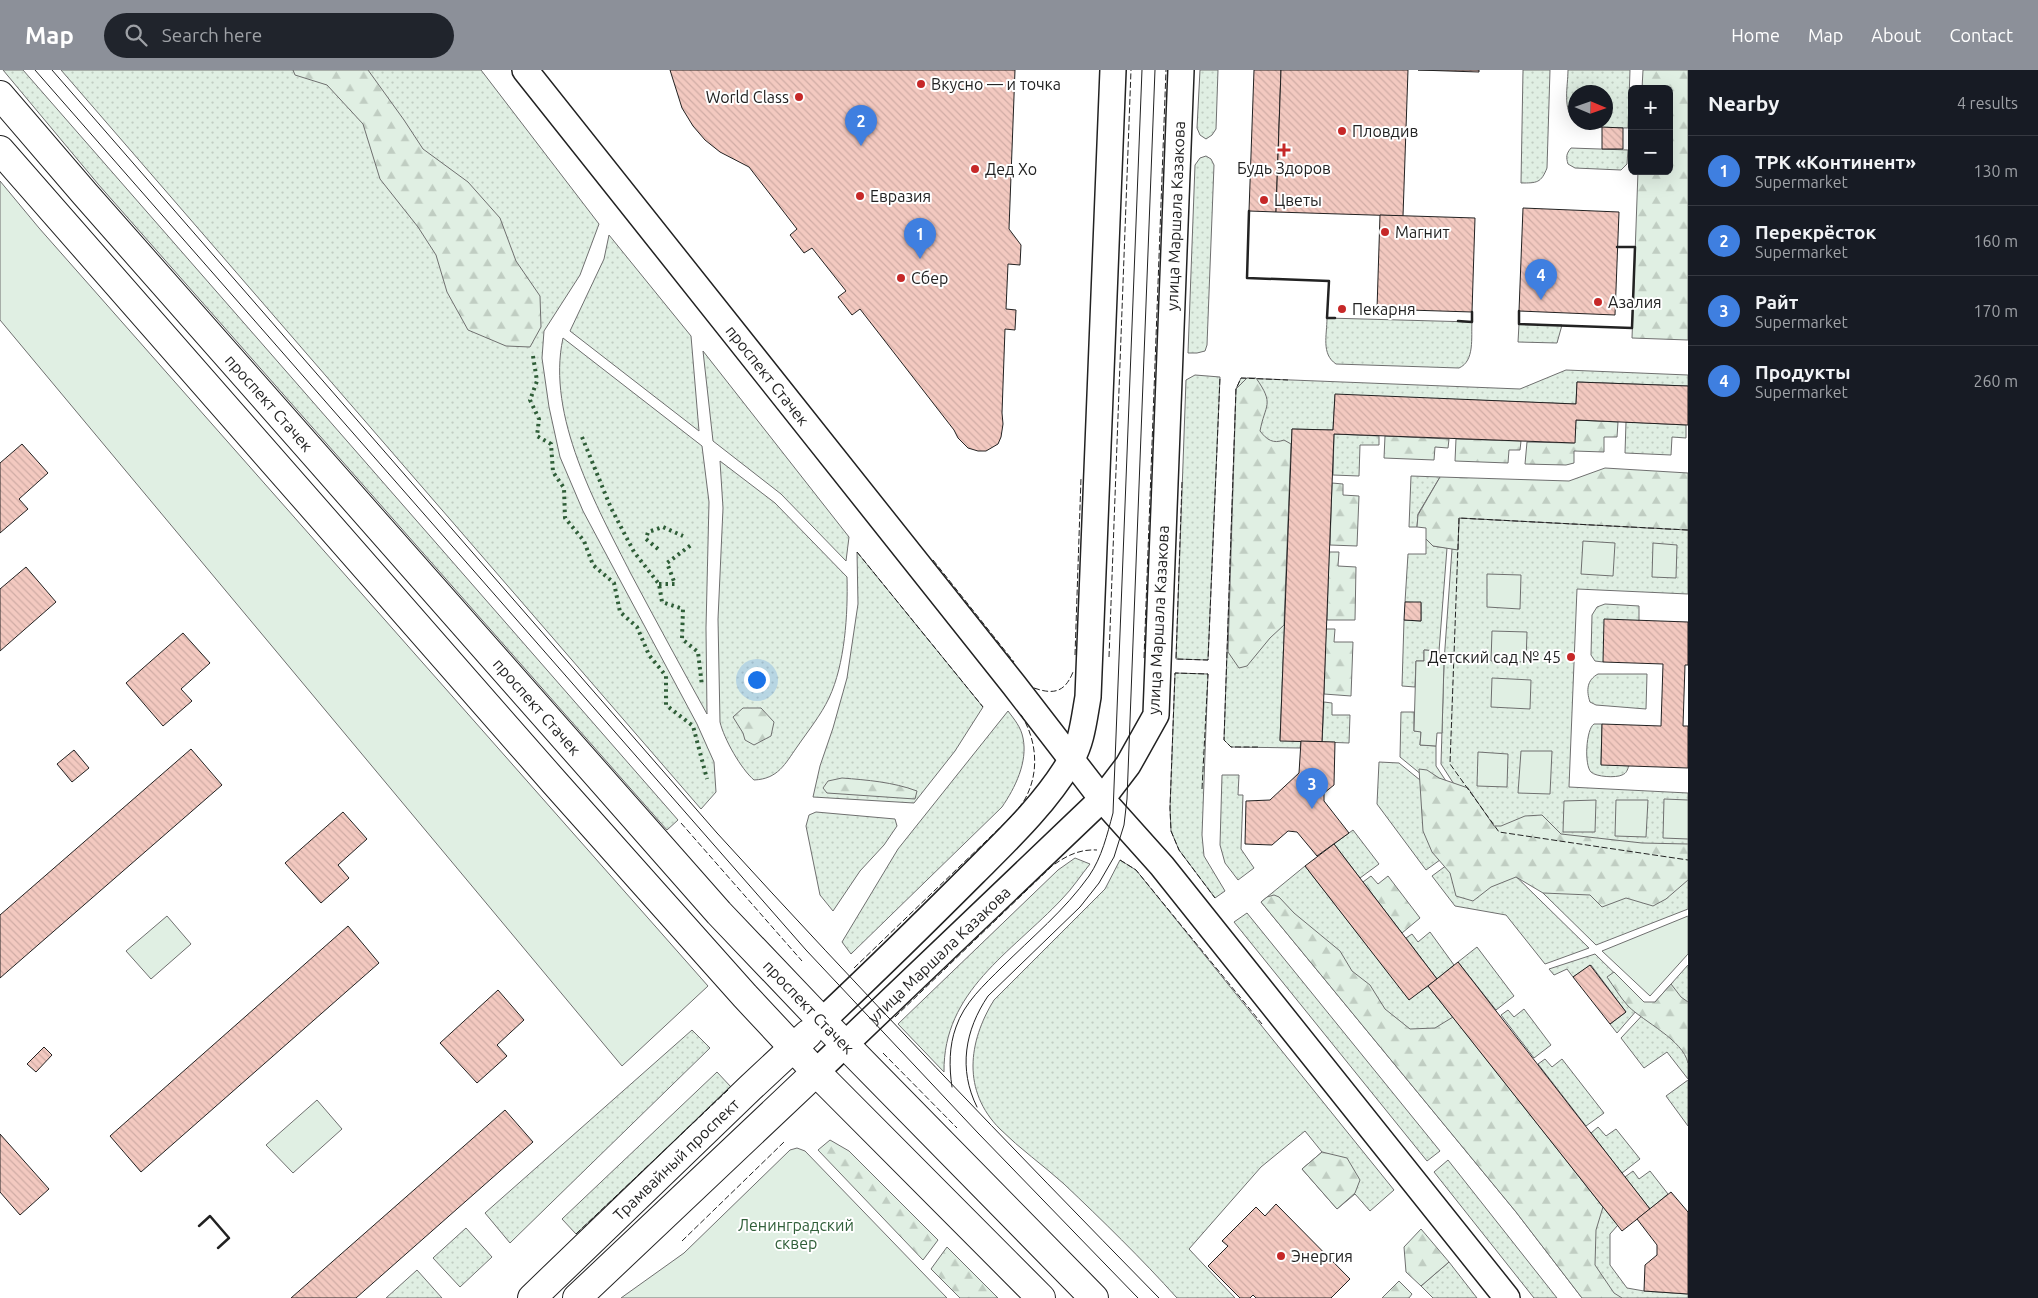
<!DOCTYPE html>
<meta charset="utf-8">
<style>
body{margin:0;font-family:Ubuntu,sans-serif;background:#20242c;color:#f1f3f6}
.controls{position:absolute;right:15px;top:15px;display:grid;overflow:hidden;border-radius:8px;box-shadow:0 5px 20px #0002}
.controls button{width:45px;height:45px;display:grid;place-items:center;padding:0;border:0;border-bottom:1px solid #363941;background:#171b24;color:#f1f3f6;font:25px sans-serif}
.compass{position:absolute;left:1568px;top:15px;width:45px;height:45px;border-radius:50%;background:#171b24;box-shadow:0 5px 20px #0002;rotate:92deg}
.you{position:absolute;left:756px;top:609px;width:18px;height:18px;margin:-12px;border:4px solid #fff;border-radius:50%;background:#1a73e8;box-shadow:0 0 0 8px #1a73e833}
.badge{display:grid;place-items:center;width:32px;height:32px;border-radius:50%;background:#8c9099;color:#fff;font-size:16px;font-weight:700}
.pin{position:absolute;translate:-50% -41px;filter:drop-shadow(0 1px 2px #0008)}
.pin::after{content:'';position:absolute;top:26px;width:18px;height:15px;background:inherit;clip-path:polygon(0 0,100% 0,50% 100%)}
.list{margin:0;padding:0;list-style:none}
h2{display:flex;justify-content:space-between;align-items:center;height:65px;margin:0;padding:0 20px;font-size:21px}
h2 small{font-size:16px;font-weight:400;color:#9ea1a6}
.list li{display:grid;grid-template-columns:32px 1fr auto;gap:15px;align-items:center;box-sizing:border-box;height:70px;padding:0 20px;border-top:1px solid #363941}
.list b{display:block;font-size:19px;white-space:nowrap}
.list p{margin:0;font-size:16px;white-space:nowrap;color:#9ea1a6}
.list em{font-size:16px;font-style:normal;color:#9ea1a6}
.icon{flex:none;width:28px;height:28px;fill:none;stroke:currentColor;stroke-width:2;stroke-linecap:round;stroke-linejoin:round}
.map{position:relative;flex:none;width:1688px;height:1228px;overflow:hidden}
header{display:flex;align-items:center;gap:30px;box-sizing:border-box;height:70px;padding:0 25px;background:#8c9099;color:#fff}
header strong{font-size:24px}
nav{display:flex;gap:28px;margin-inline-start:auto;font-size:18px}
.search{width:350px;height:45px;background:#20242c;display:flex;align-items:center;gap:12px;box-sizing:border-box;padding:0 18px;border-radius:28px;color:#9ea1a6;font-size:19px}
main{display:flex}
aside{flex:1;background:#171b24}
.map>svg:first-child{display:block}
.grass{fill:url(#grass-dots);stroke:#6f6f6f}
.forest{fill:url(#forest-firs);stroke:#6f6f6f}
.green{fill:#e0efe3;stroke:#6f6f6f}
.building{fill:url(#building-back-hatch);stroke:#222}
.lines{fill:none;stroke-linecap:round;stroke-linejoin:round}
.minor-casing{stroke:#222;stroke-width:28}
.major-casing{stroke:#222;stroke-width:30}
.minor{stroke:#fff;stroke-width:25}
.major{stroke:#fff;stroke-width:28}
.tram{stroke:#222;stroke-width:1}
.hedge{stroke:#2f5e38;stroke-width:4;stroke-dasharray:2.5 4;stroke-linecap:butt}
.fence{stroke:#222;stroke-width:1;stroke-dasharray:6 2.5;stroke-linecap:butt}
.wall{stroke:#222;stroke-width:2.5}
.poi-dot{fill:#c62828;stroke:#fff;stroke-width:2}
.labels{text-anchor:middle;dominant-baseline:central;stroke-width:4;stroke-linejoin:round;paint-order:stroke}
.poi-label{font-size:16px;fill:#222;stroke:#fff;text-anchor:start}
.street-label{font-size:16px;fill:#222;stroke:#fff}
.park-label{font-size:16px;fill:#2f5e38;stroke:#fff}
</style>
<header>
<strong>Map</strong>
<div class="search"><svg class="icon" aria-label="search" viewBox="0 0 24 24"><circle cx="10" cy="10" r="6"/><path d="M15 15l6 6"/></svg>Search here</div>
<nav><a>Home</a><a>Map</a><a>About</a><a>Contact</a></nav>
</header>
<main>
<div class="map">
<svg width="1688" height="1228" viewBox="0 0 1688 1228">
<defs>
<pattern id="grass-dots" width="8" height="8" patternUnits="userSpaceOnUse" patternTransform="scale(1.25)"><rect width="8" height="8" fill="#e0efe3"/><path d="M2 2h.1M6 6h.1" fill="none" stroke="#c0cdc2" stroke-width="1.8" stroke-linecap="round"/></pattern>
<pattern id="forest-firs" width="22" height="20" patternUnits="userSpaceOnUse" patternTransform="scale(1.25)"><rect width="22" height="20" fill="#e0efe3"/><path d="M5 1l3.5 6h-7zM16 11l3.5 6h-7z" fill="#c0cdc2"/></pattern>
<pattern id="building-back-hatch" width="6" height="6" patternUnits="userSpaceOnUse" patternTransform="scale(1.25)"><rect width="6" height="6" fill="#f3c9c0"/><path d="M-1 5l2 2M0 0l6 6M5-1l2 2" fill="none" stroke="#d0aca5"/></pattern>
</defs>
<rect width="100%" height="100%" fill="#fff"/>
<!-- grass -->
<g class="grass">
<path d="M3,0H23L678,750L667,760L98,114Z"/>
<path d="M61,0H481L599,154L580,205L544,261L542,288L549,337L560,387L583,441L697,654L714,692L716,722L701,739Z"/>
<path d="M1200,0H1218L1216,59L1212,65L1206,69L1200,65L1197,58Z"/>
<path d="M1523,0H1550L1547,98C1541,113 1537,113 1521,113Z"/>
<path d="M1568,0H1630L1628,58L1584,57L1578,53L1606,52V22H1576L1575,51C1562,40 1568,16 1568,0Z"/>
<path d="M1571,78L1628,80L1627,94L1621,100L1575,98L1568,94C1566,87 1566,84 1571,78Z"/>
<path d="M1206,86L1211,89L1214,95L1207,275L1205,281L1197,283H1188L1195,95L1200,88Z"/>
<path d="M609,165L691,266L699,361L570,261L604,189Z"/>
<path d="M1327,248L1472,252C1471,267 1475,291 1459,298L1336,294C1321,284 1327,265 1327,248Z"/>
<path d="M1519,254L1562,255L1557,273L1518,272Z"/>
<path d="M563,268L702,376L709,432L706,558L707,644C681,597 656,551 631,504C597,437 546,346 563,268Z"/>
<path d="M703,281L849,467L846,491L781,424L713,371Z"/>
<path d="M1566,300L1688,305V316L1577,312L1576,334L1335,325L1333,360L1292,359L1280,670L1301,671L1300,678L1231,677L1224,670L1236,319L1241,308L1520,319Z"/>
<path d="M1195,305L1220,307L1208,590L1176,589L1186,310Z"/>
<path d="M1626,352L1686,355V368L1672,367L1671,385L1625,383Z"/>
<path d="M1334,364L1379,366V375H1360L1359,406L1333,405Z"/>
<path d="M720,391L775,433L847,507C848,544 845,594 829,628C821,645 808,661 797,677C785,694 778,709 754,710C741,699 724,669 720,652L718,549L723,438Z"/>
<path d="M1411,406L1440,407L1418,444L1417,457H1409Z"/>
<path d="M1459,448L1688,460V524L1577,519L1569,717L1688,723V797L1488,767L1441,694L1444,592L1452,479H1458Z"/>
<path d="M1426,469L1433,476L1447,478L1439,581L1424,580V591H1416L1415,617L1402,616L1404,550L1421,551V533L1405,532L1408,484H1426Z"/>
<path d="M857,482L983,637L955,681L914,733L813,727L820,696L833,658L847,608L858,534Z"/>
<path d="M1605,534L1639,536V550L1603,592L1595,591L1591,585L1592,545L1597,537Z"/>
<path d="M1175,603L1208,604L1202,765L1204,786L1225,821L1215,828L1179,780L1171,761L1170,738Z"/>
<path d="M1598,604H1647L1646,639L1596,635L1590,632C1586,620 1587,610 1598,604Z"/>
<path d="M1324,632L1332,633V645H1350L1349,673L1322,672Z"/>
<path d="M1008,641C1014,649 1021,657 1023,668C1028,692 1015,718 1002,737L851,884L842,872L898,779Z"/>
<path d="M1401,642H1414V661H1421L1420,675L1436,676V696L1462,735L1461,737L1400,687Z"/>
<path d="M1594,654H1602L1601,694L1629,696C1627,700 1627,703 1622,705C1616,708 1596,707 1591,702C1584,695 1586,659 1594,654Z"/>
<path d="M1379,692L1399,693L1462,744L1476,764L1426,800L1377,734Z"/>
<path d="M1222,705H1239L1238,725H1243L1241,779L1254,798L1238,810L1225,793L1220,775Z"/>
<path d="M816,742L895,749L897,756L884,775L860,801L833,841L820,825L806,756L809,745Z"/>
<path d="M1353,760L1379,794L1360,808L1334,774Z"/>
<path d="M1481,770L1490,781L1589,878L1545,894L1506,845L1455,836L1432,806Z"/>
<path d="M1495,776L1688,803V839L1596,875Z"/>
<path d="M1075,788L1090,794C1081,805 1072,819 1062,829C1011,883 943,921 944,1002L898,954L1058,800Z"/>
<path d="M1120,790L1136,800L1394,1120L1370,1141L1355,1124L1337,1139L1302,1099L1322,1082L1305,1061L1261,1097L1189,1179L1235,1228H1177C1142,1189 1102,1150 1064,1114C1043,1095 1020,1079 1000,1059C962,1021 968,972 994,930L1105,819Z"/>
<path d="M1305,796L1409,929L1428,916L1618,1155L1610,1164V1195L1627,1218L1644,1221L1688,1224V1228H1582L1516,1142L1261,832Z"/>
<path d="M1247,843L1440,1081L1427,1091L1234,852Z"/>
<path d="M1430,862L1454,895L1437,909L1406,868L1412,864L1418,872Z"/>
<path d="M1477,877L1514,926L1496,940L1458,892Z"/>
<path d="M1595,884L1644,932L1617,963L1610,954L1626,942L1591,895L1573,907L1567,899L1554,905L1549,899Z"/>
<path d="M1688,895V966L1655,932Z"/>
<path d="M1650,937L1688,975V1009L1667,982L1644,998L1621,968Z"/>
<path d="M1524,939L1551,975L1534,988L1501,945L1508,940L1514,947Z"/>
<path d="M692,960L710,978L510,1173L485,1143Z"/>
<path d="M1545,989L1552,997L1562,989L1604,1043L1586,1056L1538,994Z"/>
<path d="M717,1002L731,1017L576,1164L562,1149Z"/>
<path d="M1688,1010V1056L1666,1026Z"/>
<path d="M1598,1057L1606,1066L1616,1059L1640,1089L1622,1103L1591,1063Z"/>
<path d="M1448,1090L1557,1228H1534L1434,1102Z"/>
<path d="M1633,1101L1639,1109L1650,1101L1668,1124L1650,1139L1625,1107Z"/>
<path d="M466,1158L492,1187L460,1217L433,1188Z"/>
<path d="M1449,1192L1477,1228H1433L1421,1216Z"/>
<path d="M417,1200L442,1228H386Z"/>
</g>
<!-- forest -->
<g class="forest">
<path d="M293,0H368L404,50L423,79L468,112L500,148L516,191L540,226L541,257L530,277L506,276L468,260L447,222L436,185L418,157L380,109L363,54L327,15L295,5Z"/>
<path d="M1643,0H1688V270L1632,268L1638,101H1669V19H1642Z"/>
<path d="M1247,308H1256C1275,335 1265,334 1260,361C1267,370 1273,374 1284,370L1291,374L1284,555L1270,568L1247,596L1239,598L1228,582L1236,319Z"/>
<path d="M1576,350L1618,352L1617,367H1604V382L1574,381V393L1566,395L1525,394L1527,372L1574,373Z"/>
<path d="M1385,366L1449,369L1448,378L1435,377L1434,390L1384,388Z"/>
<path d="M1456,369L1521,371L1520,380H1509L1508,393L1455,391Z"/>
<path d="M1605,398L1688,403V460L1459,448L1458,480L1433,476L1426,469V458L1417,457L1418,445L1440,407L1569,411Z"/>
<path d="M1332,413L1343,414V425L1359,426L1357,476L1330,475Z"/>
<path d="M1329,482H1339L1338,496L1356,497L1355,550H1327Z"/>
<path d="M1326,559H1335L1334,572H1353L1351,626L1324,624Z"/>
<path d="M743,638H761L774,652L771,666L754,675L745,670L743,663L733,647Z"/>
<path d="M1419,699L1427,700L1439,708L1468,718L1494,756H1501L1525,746L1542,745L1561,764L1642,773L1688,774V810L1666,829L1653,836L1626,828L1602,837L1590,825L1543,823L1516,807L1491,817L1473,831L1456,826L1450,803L1432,782L1423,761Z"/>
<path d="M842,708C867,710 893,712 917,721L915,729L827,723L823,718L828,711Z"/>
<path d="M1371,806L1378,814L1388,806L1420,848L1402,863L1363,812Z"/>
<path d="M1274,825L1279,827L1294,843L1340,881L1352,901L1370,915L1385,939L1410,959L1435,958L1453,947L1603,1137L1596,1160L1595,1195L1614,1223L1622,1228H1582L1516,1142L1261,832L1267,827Z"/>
<path d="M1614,902L1644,932H1655L1671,914L1681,927L1688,932V993C1683,970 1644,952 1628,936C1620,927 1614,917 1607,907Z"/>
<path d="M830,1070L849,1081L938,1170L923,1190L818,1080Z"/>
<path d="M1322,1082L1347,1088L1360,1110L1355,1123L1337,1139L1302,1099Z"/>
<path d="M1421,1159L1449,1192L1421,1216L1406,1202L1404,1177Z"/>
<path d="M947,1177L998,1228H960L931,1199Z"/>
<path d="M1399,1211L1412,1224L1409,1228H1382Z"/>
</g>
<!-- green -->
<g class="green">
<path d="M0,111L39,158L708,916L622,996L0,250Z"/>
<path d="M1583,471L1615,473L1613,506L1581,504Z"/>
<path d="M1653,473L1677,475L1676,508L1652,507Z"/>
<path d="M1487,504L1521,505L1520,539L1487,537Z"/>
<path d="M1492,561L1527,562L1526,592L1491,591Z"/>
<path d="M1424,580L1439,581V592H1444L1442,663H1437L1436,676L1420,675L1421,662L1414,661L1416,591H1424Z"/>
<path d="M1492,608L1531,610L1530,639L1491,637Z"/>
<path d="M1521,681H1552L1550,724L1518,723Z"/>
<path d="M1478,682L1508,684L1507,717L1477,716Z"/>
<path d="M1664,729L1688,730V769L1663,768Z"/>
<path d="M1596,730L1595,762H1563L1564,731Z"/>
<path d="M1616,730H1648L1646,767L1615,766Z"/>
<path d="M167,846L191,874L151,909L126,881Z"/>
<path d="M1688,846V884L1650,926L1602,881Z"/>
<path d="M317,1030L342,1059L293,1103L266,1075Z"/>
<path d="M797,1078L805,1081L947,1228H621L684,1183L790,1080Z"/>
</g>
<!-- building -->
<g class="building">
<path d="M670,0H1015L1009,159L1021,175L1020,195L1008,194L1006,239L1016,240L1015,260L1005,259L1002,343L1003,354L1001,367L998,374L986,381H978L968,378L958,368L954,360L860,239L852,245L838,227L846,221L812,178L804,183L790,165L797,159L749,97L720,82L705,70L693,56L682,38Z"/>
<path d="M1254,0H1281L1276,142L1249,141Z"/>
<path d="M1281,0H1408L1403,146L1276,142Z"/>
<path d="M1418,0H1479V2Z"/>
<path d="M1602,57L1623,58V79H1602Z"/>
<path d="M1523,138L1619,142L1615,245L1519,241Z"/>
<path d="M1380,145L1475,148L1472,242L1377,239Z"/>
<path d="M1577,312L1688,316V355L1576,350L1575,373L1334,364L1322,672L1280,671L1292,359L1333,360L1335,324L1576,334Z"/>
<path d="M22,374L48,403L19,429L28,439L0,463V393Z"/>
<path d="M26,497L56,532L0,581V519Z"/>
<path d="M1405,532H1421V551L1404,550Z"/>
<path d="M1604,549L1688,552V595H1685L1683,656H1688V698L1601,695L1602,654L1661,656L1663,594L1603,592Z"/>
<path d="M183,563L210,593L181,619L192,631L163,656L126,613Z"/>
<path d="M1301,671L1335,672L1334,715L1324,723V731L1349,763L1317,786L1297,762L1288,761L1272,775L1245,774L1246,731L1270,730L1299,703Z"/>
<path d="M191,679L222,715L0,908V845Z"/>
<path d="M74,680L89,698L72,712L57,694Z"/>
<path d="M343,742L367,769L338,795L349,808L321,833L285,793Z"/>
<path d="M1334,774L1437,909L1409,930L1305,796Z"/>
<path d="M348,856L379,893L141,1102L110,1066Z"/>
<path d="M1458,892L1650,1139L1622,1161L1428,916Z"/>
<path d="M1590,895L1626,942L1610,954L1573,907Z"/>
<path d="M498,920L524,950L497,975L507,986L477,1013L440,973Z"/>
<path d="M44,977L52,985L36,1002L27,994Z"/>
<path d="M505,1040L533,1072L356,1228H291Z"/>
<path d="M0,1064L49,1119L20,1145L0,1122Z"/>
<path d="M1671,1122L1688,1142V1224L1644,1221L1645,1195L1657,1185V1175L1637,1149Z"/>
<path d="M1276,1134L1350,1209L1331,1228H1256L1253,1225L1250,1228H1240L1208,1196L1228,1176L1222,1171L1256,1137L1265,1146Z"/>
</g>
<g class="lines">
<!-- minor casing -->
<g class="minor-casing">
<g id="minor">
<path id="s1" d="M525,0L1014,615L1102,729L1162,796L1507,1228"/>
<path d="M822,951C873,903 924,853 974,803C1008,769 1045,734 1070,692C1082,673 1084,649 1088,627L1113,0"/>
<path id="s2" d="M816,1002L1102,729L1128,695L1156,645L1181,0"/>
</g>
</g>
<!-- major casing -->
<g class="major-casing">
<g id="major">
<path id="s3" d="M0,25L85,124L719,843L822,951L1094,1228"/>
<path d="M0,80L555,713L745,926L816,1002L1041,1228"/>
<path id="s4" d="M532,1228L750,1018L808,964"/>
<path d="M577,1228L816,1002"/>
</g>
</g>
<!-- minor -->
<use href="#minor" class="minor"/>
<!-- major -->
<use href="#major" class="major"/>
<!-- tram -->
<g class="tram">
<path d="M35,0L806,880L978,1063L1138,1228"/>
<path d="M52,0L717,763C861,921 1009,1075 1159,1228"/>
<path d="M952,1017C949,997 949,976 956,957C964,933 984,915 1002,897C1031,868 1065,840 1089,806C1102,787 1107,765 1113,743L1142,0"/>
<path d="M977,1037C958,999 965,960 988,926L1080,837L1099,813L1114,787L1124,755L1127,729L1155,0"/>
</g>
<!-- hedge -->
<g class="hedge">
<path d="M533,286L537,311L530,330L539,349L537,366L551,374L553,402L564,418L565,448L584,471L593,495L614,513L620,542L637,557L649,585L666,606V635L693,656L707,709"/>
<path d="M582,367L611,438L634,482L659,514L662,532L683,539L682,569L698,582L702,616"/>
<path d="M658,479L646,469L648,462L663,457L683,466"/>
<path d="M659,514H675L667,493L691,475"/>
</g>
<!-- fence -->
<g class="fence">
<path d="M1182,412L1176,589L1208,590L1220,307"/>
<path d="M1688,460L1459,448L1450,694L1499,762L1688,790"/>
<path d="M857,482L983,637"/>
<path d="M933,490L1014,592"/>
<path d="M1075,585L1081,408"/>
<path d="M1109,587L1131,0"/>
<path d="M1144,588L1166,0"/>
<path d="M1034,618C1054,625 1065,622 1073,602"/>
<path d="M1258,677H1231L1224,670L1236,319L1241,308L1288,310"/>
<path d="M1202,719L1208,604L1175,603L1170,738L1171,761L1179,780L1215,828"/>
<path d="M681,753L802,891"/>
<path d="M1120,790L1136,800L1262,954"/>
<path d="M854,898L1010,748C1015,742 1021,736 1025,729C1040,702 1037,669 1020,643"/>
<path d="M895,947L1052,796C1066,786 1079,779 1097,780"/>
<path d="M883,983L957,1058"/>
<path d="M576,1164L728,1020"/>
<path d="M682,1171L784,1072"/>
</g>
<!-- wall -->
<g class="wall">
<path d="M1249,141L1247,208L1329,211L1327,248H1335"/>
<path d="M1519,241V254L1632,258L1635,177H1617"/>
<path d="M1458,251L1472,252V242"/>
<path d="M199,1156L210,1146L229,1168L218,1178"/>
</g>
</g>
<!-- markers -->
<g class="poi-dot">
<circle cx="921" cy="14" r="5"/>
<circle cx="799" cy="27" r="5"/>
<circle cx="1342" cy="61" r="5"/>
<path d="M1281.5 72.5h5v5h5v5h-5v5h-5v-5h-5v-5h5z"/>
<circle cx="975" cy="99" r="5"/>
<circle cx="860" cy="126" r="5"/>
<circle cx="1264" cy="130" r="5"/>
<circle cx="1385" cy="162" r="5"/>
<circle cx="901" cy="208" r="5"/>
<circle cx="1598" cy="232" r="5"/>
<circle cx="1342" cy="239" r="5"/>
<circle cx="1571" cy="587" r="5"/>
<circle cx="1281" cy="1186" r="5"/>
</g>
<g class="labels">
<!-- poi labels -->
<g class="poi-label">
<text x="931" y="14">Вкусно — и точка</text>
<text x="789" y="27" text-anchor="end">World Class</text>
<text x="1352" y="61">Пловдив</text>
<text x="1284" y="98" text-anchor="middle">Будь Здоров</text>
<text x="985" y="99">Дед Хо</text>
<text x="870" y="126">Евразия</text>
<text x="1274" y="130">Цветы</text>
<text x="1395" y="162">Магнит</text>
<text x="911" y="208">Сбер</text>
<text x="1608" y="232">Азалия</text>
<text x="1352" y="239">Пекарня</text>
<text x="1561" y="587" text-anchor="end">Детский сад № 45</text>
<text x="1291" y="1186">Энергия</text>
</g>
<!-- street labels -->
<g class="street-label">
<text stroke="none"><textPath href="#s2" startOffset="995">улица Маршала Казакова</textPath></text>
<text stroke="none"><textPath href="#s1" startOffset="390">проспект Стачек</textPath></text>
<text stroke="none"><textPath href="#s3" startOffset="409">проспект Стачек</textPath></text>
<text transform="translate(1158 550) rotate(-87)">улица Маршала Казакова</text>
<text stroke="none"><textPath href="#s3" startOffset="814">проспект Стачек</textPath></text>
<text stroke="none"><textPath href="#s2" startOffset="170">улица Маршала Казакова</textPath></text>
<text stroke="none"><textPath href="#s3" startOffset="1219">проспект Стачек</textPath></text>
<text stroke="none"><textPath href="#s4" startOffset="200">Трамвайный проспект</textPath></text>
</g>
<!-- park labels -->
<g class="park-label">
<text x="796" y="1155">Ленинградский<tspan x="796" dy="18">сквер</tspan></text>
</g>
</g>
</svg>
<div class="controls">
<button>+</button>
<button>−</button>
</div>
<svg class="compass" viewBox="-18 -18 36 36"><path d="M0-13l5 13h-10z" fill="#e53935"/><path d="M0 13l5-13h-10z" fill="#9ea1a6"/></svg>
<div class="you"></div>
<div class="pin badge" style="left:920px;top:189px;background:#3f7fe0">1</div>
<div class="pin badge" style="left:861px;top:76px;background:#3f7fe0">2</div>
<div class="pin badge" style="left:1312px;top:739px;background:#3f7fe0">3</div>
<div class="pin badge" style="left:1541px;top:230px;background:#3f7fe0">4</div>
</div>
<aside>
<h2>Nearby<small>4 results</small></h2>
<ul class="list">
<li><span class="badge" style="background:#3f7fe0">1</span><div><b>ТРК «Континент»</b><p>Supermarket</p></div><em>130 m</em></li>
<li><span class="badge" style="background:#3f7fe0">2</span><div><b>Перекрёсток</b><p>Supermarket</p></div><em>160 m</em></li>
<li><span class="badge" style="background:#3f7fe0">3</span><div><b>Райт</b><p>Supermarket</p></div><em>170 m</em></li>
<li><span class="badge" style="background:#3f7fe0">4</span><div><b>Продукты</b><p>Supermarket</p></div><em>260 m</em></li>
</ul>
</aside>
</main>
